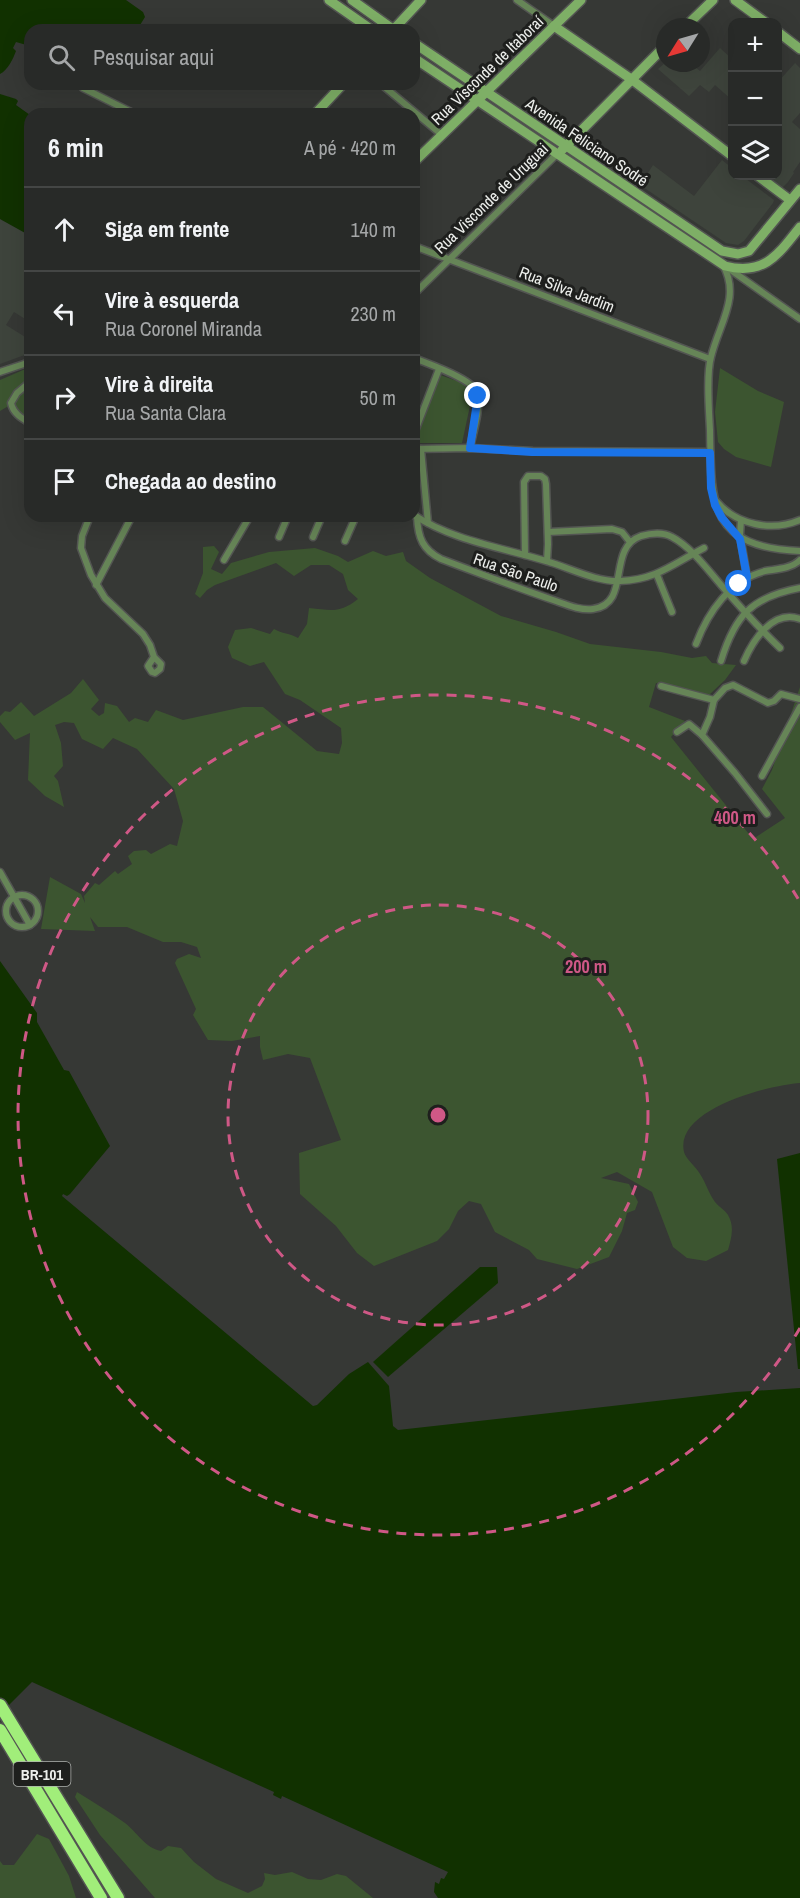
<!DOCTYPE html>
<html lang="pt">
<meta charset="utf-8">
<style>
body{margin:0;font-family:"Archivo Narrow",sans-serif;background:#303230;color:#f1f3f6}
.controls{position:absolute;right:18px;top:18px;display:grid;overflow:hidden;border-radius:12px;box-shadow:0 6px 24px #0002}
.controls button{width:54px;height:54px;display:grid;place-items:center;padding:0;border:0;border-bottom:2px solid #444645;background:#282a28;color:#f1f3f6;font:30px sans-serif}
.compass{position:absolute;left:656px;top:18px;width:54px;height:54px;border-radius:50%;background:#282a28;box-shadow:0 6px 24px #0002;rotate:233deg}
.stop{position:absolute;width:18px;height:18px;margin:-14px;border:4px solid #1a73e8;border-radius:50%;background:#fff}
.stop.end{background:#1a73e8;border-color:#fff;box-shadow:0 2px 6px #0008}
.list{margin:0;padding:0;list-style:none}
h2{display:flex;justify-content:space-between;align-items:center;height:78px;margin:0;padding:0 24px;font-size:26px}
h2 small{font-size:20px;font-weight:400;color:#a5a7a8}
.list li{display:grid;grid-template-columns:39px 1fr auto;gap:18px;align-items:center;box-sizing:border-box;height:84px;padding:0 24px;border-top:2px solid #444645}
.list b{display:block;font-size:22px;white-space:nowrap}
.list p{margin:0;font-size:20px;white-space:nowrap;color:#a5a7a8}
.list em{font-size:20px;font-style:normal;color:#a5a7a8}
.icon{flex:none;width:33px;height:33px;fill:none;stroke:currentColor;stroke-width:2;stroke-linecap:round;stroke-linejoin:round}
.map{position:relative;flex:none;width:800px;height:1898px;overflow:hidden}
.search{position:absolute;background:#282a28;box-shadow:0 6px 24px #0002;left:24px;top:24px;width:396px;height:66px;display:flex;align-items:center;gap:15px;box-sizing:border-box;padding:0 21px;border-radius:18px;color:#a5a7a8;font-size:22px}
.panel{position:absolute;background:#282a28;box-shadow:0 6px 24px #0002;left:24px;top:108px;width:396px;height:414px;border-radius:18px}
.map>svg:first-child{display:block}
.built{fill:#3e443c}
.green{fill:#3c5530}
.water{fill:#113100}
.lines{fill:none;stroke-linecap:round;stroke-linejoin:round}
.street-casing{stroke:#535552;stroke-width:9}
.secondary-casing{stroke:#535552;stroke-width:12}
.highway-casing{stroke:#535552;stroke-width:15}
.street{stroke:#668557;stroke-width:6}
.secondary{stroke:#7eaf66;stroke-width:9}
.highway{stroke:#a1ee7a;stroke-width:12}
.route{stroke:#1a73e8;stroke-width:8}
.ring{fill:none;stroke:#cf5886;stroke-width:3;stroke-dasharray:10 8}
.labels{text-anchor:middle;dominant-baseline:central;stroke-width:6;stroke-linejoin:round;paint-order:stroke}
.shield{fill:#1e1f1d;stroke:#afb1ae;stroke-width:1.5}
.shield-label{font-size:15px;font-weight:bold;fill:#edefec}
.street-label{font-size:16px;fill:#edefec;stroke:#1e1f1d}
.centre{fill:#cf5886;stroke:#1e1f1d;stroke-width:3}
.ring-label{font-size:18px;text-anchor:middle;font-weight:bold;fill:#cf5886;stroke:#1e1f1d;stroke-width:6;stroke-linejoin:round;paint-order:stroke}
</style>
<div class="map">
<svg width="800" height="1898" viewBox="0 0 800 1898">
<rect width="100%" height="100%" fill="#363835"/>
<!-- built -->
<g class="built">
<path d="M720,48L732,59V100L715,85L709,92L700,85L689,96L658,69L665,63H690L700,71Z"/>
<path d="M795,63L800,68V113L792,122L800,129V162L793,172L794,173L788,182L782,188L766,176H778V150L782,144L778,140V82Z"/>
<path d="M722,160L732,168V176H742L774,200L773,203L744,241L738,245L726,243L640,185L653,165L694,196Z"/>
<path d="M0,219L27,234L30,228V322L14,312L6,325L30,340V353L0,364Z"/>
</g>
<!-- green -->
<g class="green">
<path d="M30,367V421L22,416L15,407L16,398L23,390L11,395L10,405L0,411V380Z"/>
<path d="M720,368L758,391L784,402L771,467L736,457L724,449L718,442L715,412Z"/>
<path d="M440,375L474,387L462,443H415Z"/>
<path d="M214,546L219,552L211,569L222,574L231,563L269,552L315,548L338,556L348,562L373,551L386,556L403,552L406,561L430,578L501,616L556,632L590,644L661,652L692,658L706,656L712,663L736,665L725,680L709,695L656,683L649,707L685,721L671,737L753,839L785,818L762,789L772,770L800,687V1083C770,1085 674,1109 684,1152C686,1159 696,1167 700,1174C706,1183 709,1194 715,1202C719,1207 725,1210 728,1215C735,1227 731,1239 728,1250L706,1261L687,1258L673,1247L652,1192L617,1172L601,1178L629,1184L638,1202L635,1210L627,1213L622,1231L609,1257L577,1269L537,1259L529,1250L495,1232L481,1204L469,1201L458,1211L449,1229L437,1241L374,1266L357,1253L336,1226L300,1194L299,1153L341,1140L310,1058L288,1054L263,1060L260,1047V1036L232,1041L208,1040L193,1015L196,1009L175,963L177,959L189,954L201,958L197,947L181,942H163L127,927H98L90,917L95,931L41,929L50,877L81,894L85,903L84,896L95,883L99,885L115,871L118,874L132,864L128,856L134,851L146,850L151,854L170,844L177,846L183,821L174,789L137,749L113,738L103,749L82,739L74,723L64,722L55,725L61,743L63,766L54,776L58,781L64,807L45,796L28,780L30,733L15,740L0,722V716L5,711L10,712L21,702L34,716L71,693L83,679L99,700L91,709L99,716L104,713L105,703L117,706L129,722L135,718L148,722L156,710L183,720L243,707H263L317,751L339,754L342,743L341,728L300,700L285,694L264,662L250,666L232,658L228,647L235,630L251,628L270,634L274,629C282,634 290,633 298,638L307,624L309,608C331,610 339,614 358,599L348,590L343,574L329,565H311L294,576L276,563L215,585L207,590L200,598L195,594L203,573V547Z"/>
<path d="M77,1792C93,1802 110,1812 125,1823C137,1832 145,1848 161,1851L168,1846L181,1848L194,1862L216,1879L248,1893L262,1886L265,1879L264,1873L275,1875L292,1872L308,1879L321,1880L337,1874L346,1876L373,1898H155L100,1835L75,1797Z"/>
<path d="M37,1834L49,1839L69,1876L76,1898H0V1861L3,1865H14Z"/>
</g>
<!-- water -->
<g class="water">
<path d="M0,0H126L143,12L145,17L137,30H30V46L16,42L13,48L16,51C13,59 8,70 0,74Z"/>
<path d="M0,94L16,99L18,101L16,105L30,115V228L27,234L0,219Z"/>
<path d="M0,961L37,1013V1022L64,1070L69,1071L110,1146L70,1194L67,1196L63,1194L62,1196L313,1406L317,1405L349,1374L368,1362L389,1386L393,1426L398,1430L736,1392L800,1388V1898H438L434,1892L435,1882L439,1884L441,1878L444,1879L448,1872L282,1796L281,1799L273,1795L274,1792L32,1682L0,1714Z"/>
<path d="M800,1153V1369H798L777,1159Z"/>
<path d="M480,1267H497L498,1283L388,1377L373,1362Z"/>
</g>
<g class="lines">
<!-- street casing -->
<g class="street-casing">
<g id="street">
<path d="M517,0L554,26"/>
<path d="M381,84L442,135"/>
<path d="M83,88L135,114"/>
<path d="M414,246L710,359"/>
<path d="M723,265C741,297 719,324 711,357C706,375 709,410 710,430C711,506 710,547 800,551"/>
<path d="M728,268L800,319"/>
<path d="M414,294L558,153"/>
<path d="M414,358C428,364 477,380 478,395C480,412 473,432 470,448"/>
<path d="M0,372L30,362"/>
<path d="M30,382L17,393L11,403C13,413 21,418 30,423"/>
<path d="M414,434L439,369"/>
<path d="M414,449L470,448L533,451L710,452"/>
<path d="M421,449L428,523"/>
<path d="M716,501C736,525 772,532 800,520"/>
<path d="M414,515C453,541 505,548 549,562C570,568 596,582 620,581C656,580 673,564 704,548"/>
<path d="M90,516L82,536L81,548L91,575L105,598L143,634L150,645L154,657L148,666L152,672L155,673L160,669L161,664L154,657"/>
<path d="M417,517C418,538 423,550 441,559C478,573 515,587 553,600C565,604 580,611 593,609C632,604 606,548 641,536C652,533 663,532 672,537C691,547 707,569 721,585C740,607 759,628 780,648"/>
<path d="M741,520L740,535L747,577"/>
<path d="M548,532L612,529L622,532L630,542"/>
<path d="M279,537L288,516"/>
<path d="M313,537L322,516"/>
<path d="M345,541L356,516"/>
<path d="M525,555L524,482L528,476H541L545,479L546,484L548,544L547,561"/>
<path d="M224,560L250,516"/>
<path d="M657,575L672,612"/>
<path d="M96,585L132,516"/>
<path d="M696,644C708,612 730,580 765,571C776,569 791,569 800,560"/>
<path d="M721,661C735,615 752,597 800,588"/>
<path d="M744,661C753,640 773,609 800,619"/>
<path d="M661,686L714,700L725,688L733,685L768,703L774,701L781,694L800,699"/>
<path d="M714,700L710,717L702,735L735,773L767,814"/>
<path d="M677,732L689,724L702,735"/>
<path d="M762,776L800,707"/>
<path d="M0,872L30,925"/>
<circle cx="22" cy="911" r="16"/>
</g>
</g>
<!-- secondary casing -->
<g class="secondary-casing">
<g id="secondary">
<path d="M329,0L372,30"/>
<path d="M352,0L394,30"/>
<path d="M735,0L765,22"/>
<path d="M554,26L631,79L732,156"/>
<path d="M685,27L713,0"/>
<path d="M393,30L421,0"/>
<path d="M778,32L800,49"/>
<path d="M414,43L722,251L738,254L749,251L800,189"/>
<path d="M414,58L725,266C764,276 778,255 800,227"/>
<path d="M315,114L343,84"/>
<path d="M562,150L665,46"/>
<path d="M414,162L581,0"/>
<path d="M758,176L790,200"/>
</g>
</g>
<!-- highway casing -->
<g class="highway-casing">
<g id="highway">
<path d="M0,1705L118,1898"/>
<path d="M0,1730L101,1898"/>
</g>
</g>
<!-- street -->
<use href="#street" class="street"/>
<!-- secondary -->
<use href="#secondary" class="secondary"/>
<!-- highway -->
<use href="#highway" class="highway"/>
</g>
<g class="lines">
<!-- route -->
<path class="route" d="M478,396L470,448L532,452L710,453L711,488L715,505L722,518L740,539L747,577L739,584"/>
</g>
<!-- distance rings -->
<g class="ring">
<circle cx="438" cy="1115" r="210"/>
<path d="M800 1328A420 420 0 1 1 800 902"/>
</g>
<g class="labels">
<!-- shield labels -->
<rect class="shield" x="13.5" y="1762" width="57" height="24" rx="4.5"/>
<g class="shield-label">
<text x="42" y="1774">BR-101</text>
</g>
<!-- street labels -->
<g class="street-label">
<text transform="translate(487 70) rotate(-44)">Rua Visconde de Itaboraí</text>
<text transform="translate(587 142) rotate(34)">Avenida Feliciano Sodré</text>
<text transform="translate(491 198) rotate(-44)">Rua Visconde de Uruguai</text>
<text transform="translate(567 289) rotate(21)">Rua Silva Jardim</text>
<text transform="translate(516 572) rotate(19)">Rua São Paulo</text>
</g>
</g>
<circle cx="438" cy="1115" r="9" class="centre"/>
<g class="ring-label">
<text x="735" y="824">400 m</text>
<text x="586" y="973">200 m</text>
</g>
</svg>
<div class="controls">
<button>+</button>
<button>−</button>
<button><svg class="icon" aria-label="layers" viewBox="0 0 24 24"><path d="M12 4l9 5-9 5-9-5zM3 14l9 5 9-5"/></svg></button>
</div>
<svg class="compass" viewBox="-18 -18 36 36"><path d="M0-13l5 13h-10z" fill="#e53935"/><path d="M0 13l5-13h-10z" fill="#a5a7a8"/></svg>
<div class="stop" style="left:739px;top:584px"></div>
<div class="stop end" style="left:478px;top:396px"></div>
<div class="search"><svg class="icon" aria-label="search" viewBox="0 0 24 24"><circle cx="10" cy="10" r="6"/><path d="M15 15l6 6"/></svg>Pesquisar aqui</div>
<section class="panel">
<h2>6 min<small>A pé · 420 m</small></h2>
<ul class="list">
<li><svg class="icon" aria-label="ahead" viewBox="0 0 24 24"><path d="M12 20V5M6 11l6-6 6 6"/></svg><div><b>Siga em frente</b></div><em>140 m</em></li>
<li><svg class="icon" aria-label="left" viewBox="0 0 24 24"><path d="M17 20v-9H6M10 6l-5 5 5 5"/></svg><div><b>Vire à esquerda</b><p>Rua Coronel Miranda</p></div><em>230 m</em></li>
<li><svg class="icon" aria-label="right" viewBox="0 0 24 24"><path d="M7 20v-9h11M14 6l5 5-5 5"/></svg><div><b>Vire à direita</b><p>Rua Santa Clara</p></div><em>50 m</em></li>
<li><svg class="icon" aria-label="arrive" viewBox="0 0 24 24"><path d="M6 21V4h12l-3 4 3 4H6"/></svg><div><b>Chegada ao destino</b></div></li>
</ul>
</section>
</div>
